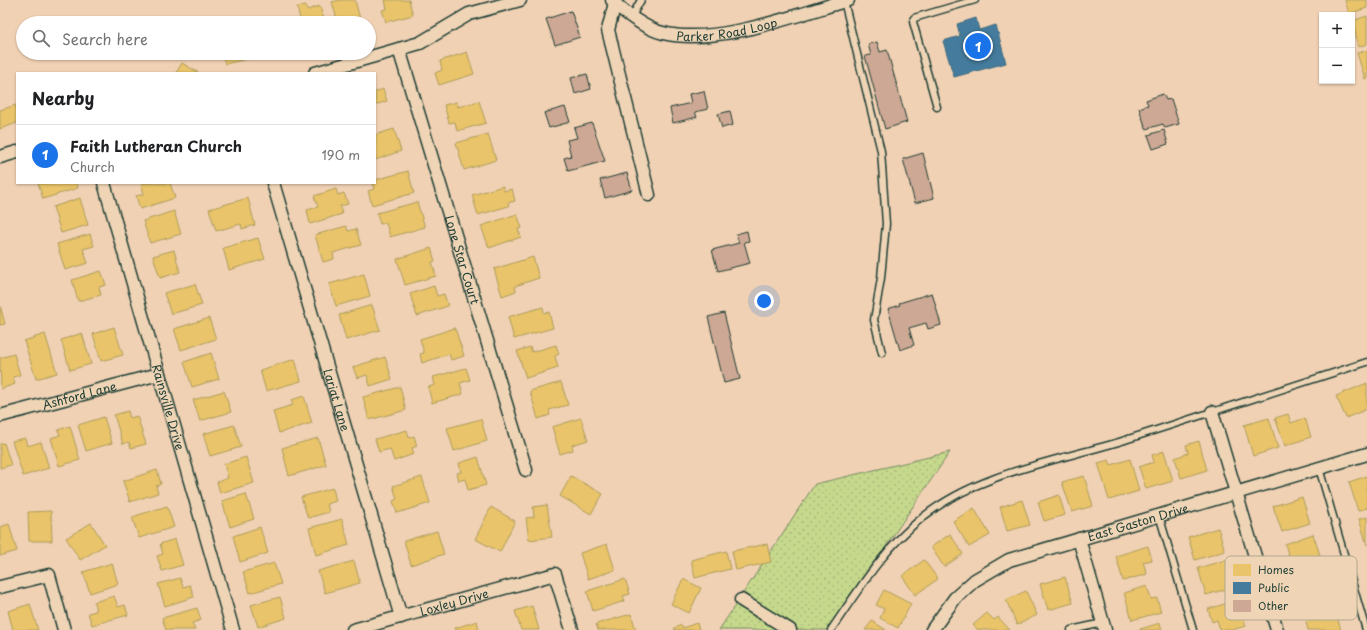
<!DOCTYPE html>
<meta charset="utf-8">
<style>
body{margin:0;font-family:"Playpen Sans",sans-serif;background:#f6f6f6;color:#202124}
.controls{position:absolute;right:12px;top:12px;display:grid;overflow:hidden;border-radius:0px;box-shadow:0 1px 3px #0004}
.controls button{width:36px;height:36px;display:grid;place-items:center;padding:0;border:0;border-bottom:1px solid #e0e0e0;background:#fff;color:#202124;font:20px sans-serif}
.you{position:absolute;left:764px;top:301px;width:14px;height:14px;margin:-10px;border:3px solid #fff;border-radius:50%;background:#1a73e8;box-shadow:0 0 0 6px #1a73e833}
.badge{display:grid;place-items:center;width:26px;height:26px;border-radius:50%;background:#1a73e8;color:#fff;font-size:13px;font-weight:700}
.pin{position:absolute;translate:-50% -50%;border:2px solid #fff;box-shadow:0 1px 4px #0006}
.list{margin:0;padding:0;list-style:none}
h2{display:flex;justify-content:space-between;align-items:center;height:52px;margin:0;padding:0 16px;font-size:17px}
h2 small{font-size:13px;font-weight:400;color:#757577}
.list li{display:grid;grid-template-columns:26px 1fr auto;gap:12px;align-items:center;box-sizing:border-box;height:60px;padding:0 16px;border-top:1px solid #e0e0e0}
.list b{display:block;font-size:15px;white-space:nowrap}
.list p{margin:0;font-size:13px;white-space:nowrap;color:#757577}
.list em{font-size:13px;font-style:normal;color:#757577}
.icon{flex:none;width:22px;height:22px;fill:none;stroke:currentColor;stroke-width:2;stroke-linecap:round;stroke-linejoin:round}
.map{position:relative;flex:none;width:1367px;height:630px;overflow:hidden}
.search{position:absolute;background:#fff;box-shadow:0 1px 3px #0004;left:16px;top:16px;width:360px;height:44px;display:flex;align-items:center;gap:10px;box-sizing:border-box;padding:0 14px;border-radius:22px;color:#757577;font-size:15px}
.panel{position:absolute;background:#fff;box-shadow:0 1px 3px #0004;left:16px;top:72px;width:360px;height:112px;border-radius:0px}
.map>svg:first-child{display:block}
.green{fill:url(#green-dots);stroke:#728a60}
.homes{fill:#e9c46a;stroke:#ac9c5a}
.public{fill:#457b9d;stroke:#3a687e}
.building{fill:#cda894;stroke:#1f3d34}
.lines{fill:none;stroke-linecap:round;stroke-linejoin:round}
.service-casing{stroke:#1f3d34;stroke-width:9}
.minor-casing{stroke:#1f3d34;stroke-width:15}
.service{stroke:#efd5b6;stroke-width:6}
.minor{stroke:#efd5b6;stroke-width:12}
.labels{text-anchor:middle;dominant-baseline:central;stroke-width:4;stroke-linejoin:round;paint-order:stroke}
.street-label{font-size:12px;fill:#1f3d34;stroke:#efd5b6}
.key{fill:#efd5b6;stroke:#b1a78f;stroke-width:1}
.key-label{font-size:11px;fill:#1f3d34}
</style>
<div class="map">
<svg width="1367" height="630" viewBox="0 0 1367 630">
<defs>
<pattern id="green-dots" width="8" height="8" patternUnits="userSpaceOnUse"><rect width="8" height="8" fill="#c6d88c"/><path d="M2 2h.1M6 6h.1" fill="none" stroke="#aaba79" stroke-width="1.8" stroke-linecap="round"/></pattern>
</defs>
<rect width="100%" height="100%" fill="#f1d1b4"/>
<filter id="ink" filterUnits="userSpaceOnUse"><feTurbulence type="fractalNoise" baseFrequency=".025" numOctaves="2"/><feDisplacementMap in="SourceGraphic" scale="8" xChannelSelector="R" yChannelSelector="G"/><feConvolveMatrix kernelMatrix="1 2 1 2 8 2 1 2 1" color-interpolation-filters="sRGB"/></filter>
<g filter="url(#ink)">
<!-- green -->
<path class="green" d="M950,452L829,630H719L815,484Z"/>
<!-- homes -->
<g class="homes">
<path d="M340,0H355L361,23H338L332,2Z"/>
<path d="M385,0H409L413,15L386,22L382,10L387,9Z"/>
<path d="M1345,0H1367V8L1349,14Z"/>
<path d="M306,5L307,10L320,6L325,23H301L297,7Z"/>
<path d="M280,16L282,23H257Z"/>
<path d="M1367,16V44L1359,47L1352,21Z"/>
<path d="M228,18L229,23H213V22Z"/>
<path d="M1367,50V78L1365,79L1357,53Z"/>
<path d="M467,52L474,74L439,85L435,73L442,70L440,61Z"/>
<path d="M222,53H245L247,59L225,64Z"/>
<path d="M182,63L199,73H176Z"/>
<path d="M383,89L387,101L375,105V92Z"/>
<path d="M479,101L486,123L457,131L455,122L449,123L444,105L457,102L458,107Z"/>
<path d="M16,105L17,123L0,129V110Z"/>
<path d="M394,129L401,151L375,160V135Z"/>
<path d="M488,134L496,160L464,170L456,143Z"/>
<path d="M408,171L414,193L372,205L368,191L374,189L372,183H375V180Z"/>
<path d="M38,183H77L78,188L43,199Z"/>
<path d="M141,183H170L175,198L140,209L136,196L144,194Z"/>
<path d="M503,186L504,191L512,189L515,201L508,203L509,206L478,215L472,195Z"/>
<path d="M336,189L338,195L344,193L348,204L340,206L342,214L310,224L307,210L318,207L314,196Z"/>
<path d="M80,198L88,225L61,233L53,207Z"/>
<path d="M248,198L255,225L242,229L241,224L216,231L209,209Z"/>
<path d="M417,202L425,227L390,237L386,223L380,224L377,213Z"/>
<path d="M174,211L181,234L150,243L143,221Z"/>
<path d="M517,214L522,228L518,229L521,237L489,248L481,226Z"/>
<path d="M346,226L348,231L356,229L361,245L333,253L334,259L323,262L315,235Z"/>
<path d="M90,234L94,246L83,249L88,263L65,270L57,244Z"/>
<path d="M258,238L265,259L229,270L223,248Z"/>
<path d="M431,248L435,261L432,262L436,276L405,285L397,259Z"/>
<path d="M174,250L180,272L160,278L153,256Z"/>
<path d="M533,257L539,278L515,286L516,291L502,296L494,269Z"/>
<path d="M101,271L106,285L99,287L101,295L78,301L72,280Z"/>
<path d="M364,274L370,296L336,306L329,284Z"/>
<path d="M195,284L202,305L171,314L164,293Z"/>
<path d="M434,286L437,296L444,294L448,306L417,316L410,294Z"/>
<path d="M0,305L5,324L0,325Z"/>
<path d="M372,305L380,330L346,340L339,315Z"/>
<path d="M543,307L544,313L549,312L553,328L514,339L508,317Z"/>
<path d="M209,318L216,339L181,350L174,329Z"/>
<path d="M114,327L123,355L101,361L93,334Z"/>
<path d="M455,328L464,356L451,360L449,354L422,363L420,354L424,353L420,339Z"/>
<path d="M82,333L91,364L70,370L61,340Z"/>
<path d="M45,334L57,373L36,379L24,341Z"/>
<path d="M556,345L559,354L555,356L558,368L526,378L517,351L530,347L532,352Z"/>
<path d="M211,353L219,379L192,387L184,362Z"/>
<path d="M14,354L20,375L13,377L15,384L1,389L0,358Z"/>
<path d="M385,357L392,379L370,386L367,375L357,378L353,367Z"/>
<path d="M295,359L301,381L266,391L260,370Z"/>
<path d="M466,368L470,380L460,383L463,394L432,403L428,387L435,385L433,377Z"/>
<path d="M561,382L568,405L549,410L550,415L538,419L530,391Z"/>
<path d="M1367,383V409L1346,418L1336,396Z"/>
<path d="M400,387L406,410L369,420L363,397Z"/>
<path d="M224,391L231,412L200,421L193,400Z"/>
<path d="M304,396L312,423L279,433L273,411L293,405L291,400Z"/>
<path d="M128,411L130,418L137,416L146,444L131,448L129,442L123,444L114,415Z"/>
<path d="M1288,414L1291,423L1305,418L1311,437L1285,446L1275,418Z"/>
<path d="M104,417L112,443L86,451L78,425Z"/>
<path d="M581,418L588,440L572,445L573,450L560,454L552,427Z"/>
<path d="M1269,418L1278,448L1253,456L1244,425Z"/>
<path d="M481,419L487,441L454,451L447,428Z"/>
<path d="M234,425L241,447L210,456L203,434Z"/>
<path d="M70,426L80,460L59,466L51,438L60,435L58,430Z"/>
<path d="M407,430L409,438L414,436L417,446L412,448L414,454L394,461L390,449L379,452L375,439Z"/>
<path d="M25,438L27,446L41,442L49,468L23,476L12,441Z"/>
<path d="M318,438L326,465L289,476L282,448Z"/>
<path d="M1199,441L1207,470L1181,478L1175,458L1188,453L1186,445Z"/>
<path d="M4,443L11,465L0,468V444Z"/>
<path d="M1164,451L1173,481L1146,489L1139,467L1154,462L1152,455Z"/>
<path d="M246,457L254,483L220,493L217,482L228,478L224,464Z"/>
<path d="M478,457L486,485L468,490L465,479L459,481L457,473L461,472L459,463Z"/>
<path d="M1130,459L1139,491L1109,500L1098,463L1109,460L1111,465Z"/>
<path d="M157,470L161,484L156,486L158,493L130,502L123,481Z"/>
<path d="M571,476L603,494L591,514L560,496Z"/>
<path d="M1084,476L1093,506L1072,512L1062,482Z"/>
<path d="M1367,476V508L1358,511L1349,482Z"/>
<path d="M422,477L430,503L397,513L393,501L397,499L393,486Z"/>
<path d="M333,488L336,501L327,504L329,512L308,518L301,497Z"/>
<path d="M246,494L254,519L230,527L222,501Z"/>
<path d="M1059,495L1065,515L1044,521L1038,502Z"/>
<path d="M1302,497L1310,523L1282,532L1273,506Z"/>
<path d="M1022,500L1030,525L1007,531L1000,507Z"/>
<path d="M547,505L552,537L529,540L526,518L534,517L533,507Z"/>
<path d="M167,506L174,527L139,538L132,517Z"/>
<path d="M491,507L515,521L500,552L475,539Z"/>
<path d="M974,508L990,535L969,547L953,521Z"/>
<path d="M51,511L52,541H29L28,512Z"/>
<path d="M1367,517V545L1359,519Z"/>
<path d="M342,519L349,545L316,555L309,528Z"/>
<path d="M91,523L105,545L80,560L66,538Z"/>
<path d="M9,524L17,551L0,556V527Z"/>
<path d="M260,527L268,553L240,562L233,536Z"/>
<path d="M1218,528L1225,551L1195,560L1188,537Z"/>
<path d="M437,531L444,554L411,565L404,541Z"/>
<path d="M950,534L963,554L944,567L931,547Z"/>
<path d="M1313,534L1323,564L1294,573L1285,544Z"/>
<path d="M175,539L183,565L162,571L157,556L163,554L160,544Z"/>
<path d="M607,544L615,570L588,579L580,553Z"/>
<path d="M767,544L771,562L736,570L732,551Z"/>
<path d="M1148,546L1152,560L1143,562L1147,574L1123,581L1116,556Z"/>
<path d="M726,551L730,569L695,578L691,560Z"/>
<path d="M924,560L938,579L915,595L902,576Z"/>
<path d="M1226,560L1234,587L1206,595L1198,568Z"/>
<path d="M354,561L360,583L325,593L318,571Z"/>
<path d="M112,563L118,584L90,593L83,572Z"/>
<path d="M274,563L281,584L250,593L243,572Z"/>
<path d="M1065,577L1073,603L1048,610L1040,584Z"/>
<path d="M180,578L183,587L190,585L194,597L165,606L158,584Z"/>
<path d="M625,579L630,594L623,596L625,601L593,611L587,591Z"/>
<path d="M683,579L701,588L689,613L671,604Z"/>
<path d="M1147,586L1151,599L1157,598L1161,612L1132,620L1124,593Z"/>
<path d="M884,590L911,604L898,628L880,618L884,609L876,605Z"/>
<path d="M1026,591L1037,615L1017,625L1006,600Z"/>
<path d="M114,596L118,607L125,605L128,615L92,625L88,613L96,611L94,602Z"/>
<path d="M280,597L286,618L258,627L251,605Z"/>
<path d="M1238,600L1246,626L1232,630H1220L1217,620L1212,622L1208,609Z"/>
<path d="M30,604L38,630H13L8,611Z"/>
<path d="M532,606L539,630H521L515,611Z"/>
<path d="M197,608L201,620L192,623L195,630H166L162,618Z"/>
<path d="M987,613L994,620L998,617L1010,630H978L973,625Z"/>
<path d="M1336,613L1341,630H1308L1306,622Z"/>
<path d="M631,614L636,630H598L596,624Z"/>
<path d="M477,621L479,630H456L455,628Z"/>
<path d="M872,621L886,630H865Z"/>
<path d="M697,623L699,630H675L674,628L682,625V628Z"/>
<path d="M1160,623L1162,630H1137Z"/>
</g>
<!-- public -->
<path class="public" d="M976,18L979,30L996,25L1006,63L954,77L943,41L960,36L957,24Z"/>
<!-- building -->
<g class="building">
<path d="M571,11L580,37L555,45L546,19Z"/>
<path d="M877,42L880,52L887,50L907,122L885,129L865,56L871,55L868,44Z"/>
<path d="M587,74L591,89L575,94L571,78Z"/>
<path d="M704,91L708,109L695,112L697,117L673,123L670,108L691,103L689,94Z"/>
<path d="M1163,94L1166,100L1171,99L1179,124L1165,128L1163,124L1146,129L1139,108L1148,105L1146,100Z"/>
<path d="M565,107L570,122L549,128L544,113Z"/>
<path d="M730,111L733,125L722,128L718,114Z"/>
<path d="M592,123L605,161L568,171L564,158L571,156L567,140L577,138L574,128Z"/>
<path d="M1164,130L1168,144L1153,149L1148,135Z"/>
<path d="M923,153L934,198L915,203L903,159Z"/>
<path d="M627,173L632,190L605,198L600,180Z"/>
<path d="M747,231L749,241L744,242L750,263L718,271L712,250L739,243L736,234Z"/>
<path d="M932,293L941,325L928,329L926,323L909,328L914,345L900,350L888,309L900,305L899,303Z"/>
<path d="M724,313L740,379L724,383L708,317Z"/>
</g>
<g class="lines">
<!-- service casing -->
<g class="service-casing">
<g id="service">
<path d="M844,1L881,151L886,224L881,278L874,320L882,353"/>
<path d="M632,16L641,0"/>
<path d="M937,107L913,22L914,18L975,0"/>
<path d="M1319,468L1366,630"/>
<path d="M1159,515L1193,630"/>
<path d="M831,630C859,589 884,548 923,517C978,473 1056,461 1122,441C1204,415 1285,388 1367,362"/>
<path d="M1071,630L1103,623"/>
</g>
</g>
<!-- minor casing -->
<g class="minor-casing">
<g id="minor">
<path id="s1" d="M612,0C624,13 646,29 663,33C716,46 796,15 848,0"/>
<path d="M615,3L608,30L649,195"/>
<path id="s2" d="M399,49L526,470"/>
<path d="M315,73L420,43L469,14L520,0"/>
<path d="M0,157L17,152"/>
<path id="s3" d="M104,183L233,630"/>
<path id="s4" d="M273,183L401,617"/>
<path d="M1212,412L1277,630"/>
<path id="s5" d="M0,416L159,374"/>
<path d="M1079,539L1105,630"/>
<path d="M0,587L49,575L64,630"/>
<path d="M741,600L790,630"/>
<path id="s6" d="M353,630L555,574L572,630"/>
<path id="s7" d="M932,630L955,598L975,580L1009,560L1367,454"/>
</g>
</g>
<!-- service -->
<use href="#service" class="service"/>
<!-- minor -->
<use href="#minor" class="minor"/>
</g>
</g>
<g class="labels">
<!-- street labels -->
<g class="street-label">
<text stroke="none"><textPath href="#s1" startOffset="126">Parker Road Loop</textPath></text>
<text stroke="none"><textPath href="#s2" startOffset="220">Lone Star Court</textPath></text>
<text stroke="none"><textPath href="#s5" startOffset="82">Ashford Lane</textPath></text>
<text stroke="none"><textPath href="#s4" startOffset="226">Lariat Lane</textPath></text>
<text stroke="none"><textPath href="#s3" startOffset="233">Rainsville Drive</textPath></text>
<text stroke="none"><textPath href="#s7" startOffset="240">East Gaston Drive</textPath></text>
<text stroke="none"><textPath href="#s6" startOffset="105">Loxley Drive</textPath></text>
</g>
</g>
<!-- legend -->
<rect x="1225" y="556" width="132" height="64" rx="6" class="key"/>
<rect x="1233" y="564" width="18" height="12" fill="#e9c46a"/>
<rect x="1233" y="582" width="18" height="12" fill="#457b9d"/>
<rect x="1233" y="600" width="18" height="12" fill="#cda894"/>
<g class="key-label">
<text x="1258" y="574">Homes</text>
<text x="1258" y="592">Public</text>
<text x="1258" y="610">Other</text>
</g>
</svg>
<div class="controls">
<button>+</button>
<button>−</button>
</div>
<div class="you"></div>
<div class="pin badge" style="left:978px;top:46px">1</div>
<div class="search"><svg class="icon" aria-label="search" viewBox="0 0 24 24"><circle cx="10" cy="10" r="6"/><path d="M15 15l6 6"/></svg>Search here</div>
<section class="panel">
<h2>Nearby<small></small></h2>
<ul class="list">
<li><span class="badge">1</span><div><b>Faith Lutheran Church</b><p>Church</p></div><em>190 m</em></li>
</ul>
</section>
</div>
